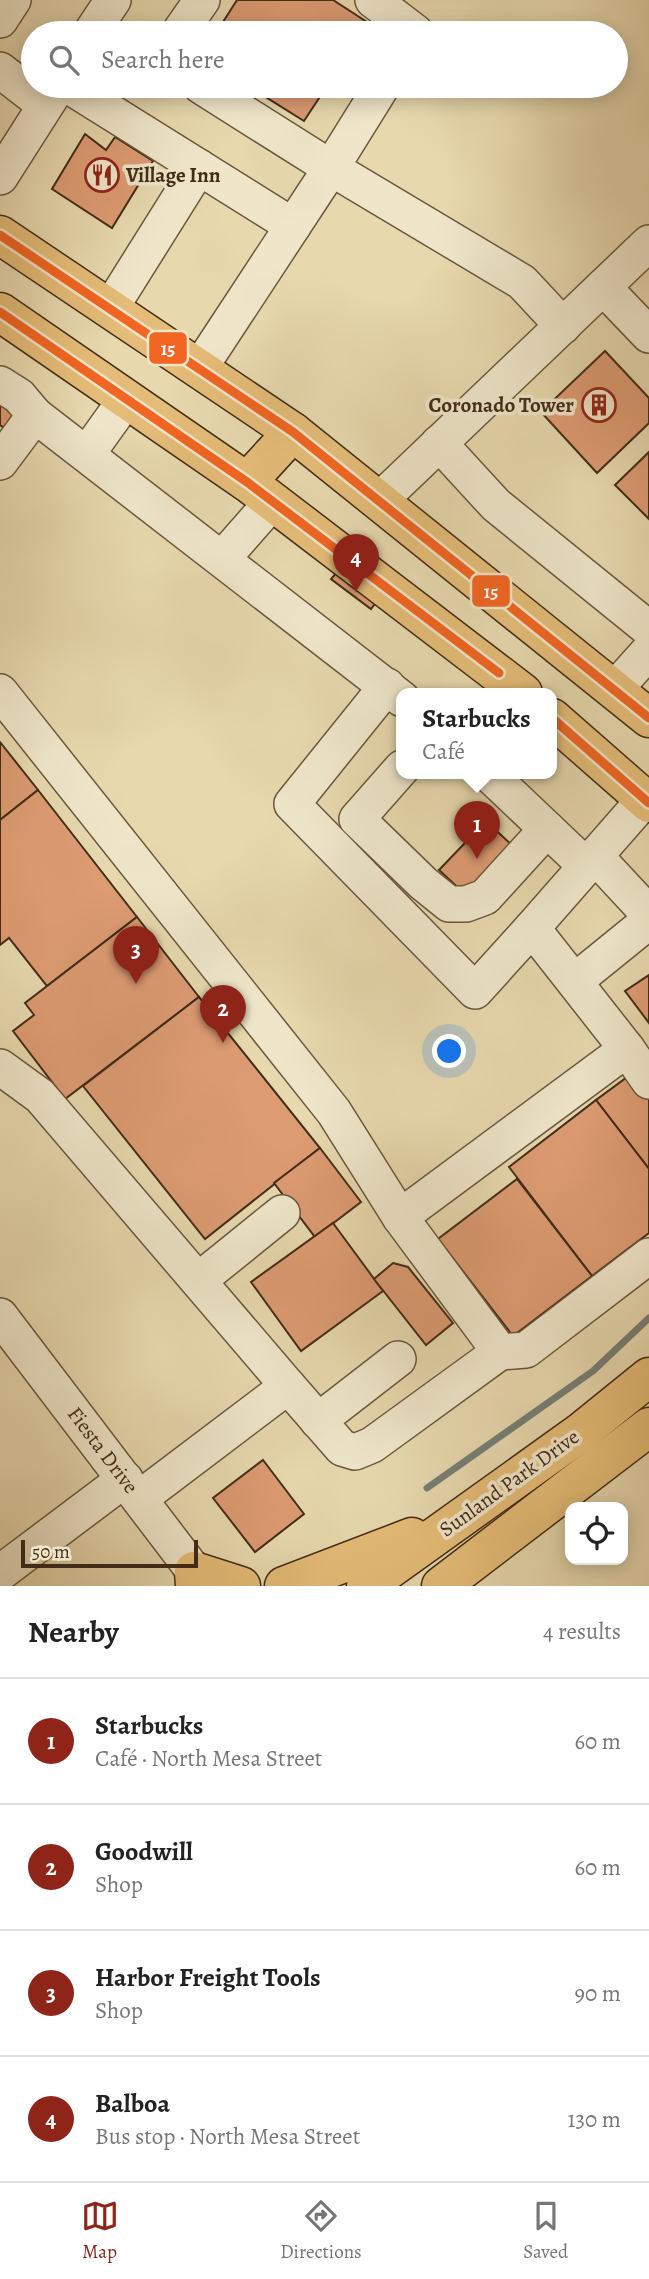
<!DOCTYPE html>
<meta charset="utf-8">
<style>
body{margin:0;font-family:Alegreya,serif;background:#f2f2f2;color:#222}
.controls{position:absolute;right:21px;bottom:21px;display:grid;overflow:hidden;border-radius:14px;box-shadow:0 4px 18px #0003}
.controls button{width:63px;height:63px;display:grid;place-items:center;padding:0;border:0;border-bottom:2px solid #e0e0e0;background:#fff;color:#222;font:35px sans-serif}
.scale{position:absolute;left:21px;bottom:18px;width:177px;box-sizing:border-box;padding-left:7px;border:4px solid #422c17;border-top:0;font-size:19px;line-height:24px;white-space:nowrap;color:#422c17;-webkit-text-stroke:5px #efe6ca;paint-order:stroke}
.you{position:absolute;left:450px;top:1052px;width:24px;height:24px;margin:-18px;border:5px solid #fff;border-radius:50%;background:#1a73e8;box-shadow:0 0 0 10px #1a73e833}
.badge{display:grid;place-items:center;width:46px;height:46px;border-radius:50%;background:#8f2418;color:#fff;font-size:23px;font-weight:700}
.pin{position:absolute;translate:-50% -58px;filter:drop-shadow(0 2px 4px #0008)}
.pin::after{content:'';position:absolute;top:37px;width:24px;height:21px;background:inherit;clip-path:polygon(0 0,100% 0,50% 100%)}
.popup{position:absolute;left:396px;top:688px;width:161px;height:91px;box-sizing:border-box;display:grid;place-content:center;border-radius:14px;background:#fff;filter:drop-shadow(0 2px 5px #0005);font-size:23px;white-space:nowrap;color:#767676}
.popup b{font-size:26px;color:#222}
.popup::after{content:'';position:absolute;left:50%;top:100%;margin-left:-14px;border:14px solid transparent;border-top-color:#fff}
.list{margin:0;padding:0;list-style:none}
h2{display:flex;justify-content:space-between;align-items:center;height:91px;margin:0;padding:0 28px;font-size:30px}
h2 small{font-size:23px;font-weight:400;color:#767676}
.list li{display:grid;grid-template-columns:46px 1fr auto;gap:21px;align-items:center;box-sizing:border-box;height:126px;padding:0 28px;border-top:2px solid #e0e0e0}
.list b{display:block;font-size:26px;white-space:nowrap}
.list p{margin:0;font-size:23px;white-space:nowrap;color:#767676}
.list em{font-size:23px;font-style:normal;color:#767676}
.icon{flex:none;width:38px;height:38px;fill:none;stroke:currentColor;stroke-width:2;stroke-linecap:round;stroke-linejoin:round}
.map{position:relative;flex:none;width:649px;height:1586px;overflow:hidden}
.search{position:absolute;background:#fff;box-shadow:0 4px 18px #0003;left:21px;right:21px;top:21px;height:77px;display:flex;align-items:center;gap:18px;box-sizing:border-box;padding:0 24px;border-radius:38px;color:#767676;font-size:26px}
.sheet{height:595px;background:#fff}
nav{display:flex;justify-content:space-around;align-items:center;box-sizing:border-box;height:98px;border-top:2px solid #e0e0e0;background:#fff;font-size:19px;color:#767676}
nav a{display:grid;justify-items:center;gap:4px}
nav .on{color:#8f2418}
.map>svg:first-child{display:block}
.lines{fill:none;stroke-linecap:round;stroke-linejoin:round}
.stream{stroke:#778076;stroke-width:7}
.building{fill:#dd9b72;stroke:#422c17;stroke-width:2}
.minor-casing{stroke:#6b573d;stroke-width:38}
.major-casing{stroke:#422c17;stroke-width:41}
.minor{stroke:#efe6ca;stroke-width:35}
.major{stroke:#e4bc77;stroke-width:38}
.bus-1-casing{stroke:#efe6ca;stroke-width:14}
.bus-1{stroke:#f26522;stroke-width:9}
.labels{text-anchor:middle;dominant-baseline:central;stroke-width:7;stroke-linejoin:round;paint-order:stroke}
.poi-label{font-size:21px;font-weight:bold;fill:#422c17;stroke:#efe6ca;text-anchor:start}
.street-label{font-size:21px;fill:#422c17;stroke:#efe6ca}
.line-badge{stroke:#efe6ca;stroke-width:2.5}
.badge-label{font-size:19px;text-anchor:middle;font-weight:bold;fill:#fff}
</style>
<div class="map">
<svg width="649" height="1586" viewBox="0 0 649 1586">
<rect width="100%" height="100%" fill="#e7d8ae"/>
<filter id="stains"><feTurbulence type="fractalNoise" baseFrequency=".00286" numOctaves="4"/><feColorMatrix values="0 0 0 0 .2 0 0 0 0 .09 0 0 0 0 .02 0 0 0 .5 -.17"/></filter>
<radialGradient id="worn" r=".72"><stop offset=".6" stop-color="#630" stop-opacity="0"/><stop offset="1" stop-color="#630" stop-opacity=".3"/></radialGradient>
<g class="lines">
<!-- stream -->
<path class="stream" d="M427,1488L593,1371L649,1318"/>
</g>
<!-- building -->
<g class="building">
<path d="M237,0H333L367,22L360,33H216Z"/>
<path d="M248,86H327L304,121Z"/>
<path d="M85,134L106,150L115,137L153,161L112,228L52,189Z"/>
<path d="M605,351L649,398V423L597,473L541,412Z"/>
<path d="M0,388L22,404L4,428L0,425Z"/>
<path d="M649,452V519L615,485Z"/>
<path d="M337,572L377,601L371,609L331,579Z"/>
<path d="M0,742L38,790L0,820Z"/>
<path d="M38,790L137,917L47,986L9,938L0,945V820Z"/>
<path d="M486,821L514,847L468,897L439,870Z"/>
<path d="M137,917L199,997L65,1099L13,1031L34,1015L25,1003Z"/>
<path d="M649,975V1023L625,991Z"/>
<path d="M199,997L320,1148L205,1239L83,1086Z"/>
<path d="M630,1075L649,1100V1169L596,1100Z"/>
<path d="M596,1100L649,1169V1233L592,1276L509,1167Z"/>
<path d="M320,1148L361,1202L315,1237L274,1183Z"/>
<path d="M517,1179L592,1276L513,1336L438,1239Z"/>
<path d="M333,1223L383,1291L301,1351L251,1282Z"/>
<path d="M393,1263L408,1267L453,1323L426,1345L374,1279Z"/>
<path d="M263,1460L304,1514L255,1552L213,1498Z"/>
</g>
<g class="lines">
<!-- minor casing -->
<g class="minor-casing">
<g id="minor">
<path d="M373,0L415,32L414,33"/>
<path d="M0,20L13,0"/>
<path d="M91,33L113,0"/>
<path d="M179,33L202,0"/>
<path d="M0,70L45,105"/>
<path d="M69,86L293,226"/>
<path d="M201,86L331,168L522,282L563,326"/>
<path d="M0,177L58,86"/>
<path d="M603,287L649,335"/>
<path d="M110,309L199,167"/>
<path d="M199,369L331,168L382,86"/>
<path d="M0,384L19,396L35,415"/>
<path d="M439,443L496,505L649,629"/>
<path d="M87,454L127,398"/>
<path d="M0,462L35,415L402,699"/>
<path d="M379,501L649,243"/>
<path d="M222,559L272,502"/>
<path d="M387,686L292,804L475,991L532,928"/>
<path d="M614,690L649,651"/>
<path d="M0,692L334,1112L400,1217L500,1352L372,1445L355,1452L342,1448L288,1386L140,1498"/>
<path d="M402,768L357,819L423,883L449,904H466L485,897L547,829"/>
<path d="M488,773L586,866"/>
<path d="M645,799L532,928L627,1049L649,1081"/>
<path d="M595,856L649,914"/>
<path d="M575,981L649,921"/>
<path d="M0,1067L40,1096L288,1386"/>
<path d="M400,1217L627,1049"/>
<path d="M199,1280L282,1213"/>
<path d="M0,1316L194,1571L203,1586"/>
<path d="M500,1352L526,1350L649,1256"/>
<path d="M318,1421L398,1359"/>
<path d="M0,1573L125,1479"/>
</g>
</g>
<!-- major casing -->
<g class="major-casing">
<g id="major">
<path d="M0,235L293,432L649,718"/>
<path d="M0,312L247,482L523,693"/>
<path d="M247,482L293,432"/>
<path d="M552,718L649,803"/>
<path d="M195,1586L194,1571L241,1586"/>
<path d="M284,1586L412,1537"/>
<path d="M366,1586L581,1432L649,1377"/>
<path d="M441,1586L649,1427"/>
</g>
</g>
<!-- minor -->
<use href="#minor" class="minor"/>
<!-- major -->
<use href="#major" class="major"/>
<!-- bus-1 casing -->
<g class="bus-1-casing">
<g id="bus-1">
<path d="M0,235L293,432L649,718"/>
<path d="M0,312L247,482L499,673"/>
<path d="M552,718L649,803"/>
</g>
</g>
<!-- bus-1 -->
<use href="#bus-1" class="bus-1"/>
</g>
<!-- icons -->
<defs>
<g id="restaurant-ring" transform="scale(1.75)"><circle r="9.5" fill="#efe6ca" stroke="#8f2418" stroke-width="1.5"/><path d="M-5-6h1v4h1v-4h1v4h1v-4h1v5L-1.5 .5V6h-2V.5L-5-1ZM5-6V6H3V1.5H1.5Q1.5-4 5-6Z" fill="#8f2418"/></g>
<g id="building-ring" transform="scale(1.75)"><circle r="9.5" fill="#efe6ca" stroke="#8f2418" stroke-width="1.5"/><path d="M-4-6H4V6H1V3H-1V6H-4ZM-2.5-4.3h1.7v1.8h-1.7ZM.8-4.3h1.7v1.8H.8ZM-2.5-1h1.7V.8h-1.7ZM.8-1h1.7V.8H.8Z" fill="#8f2418"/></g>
</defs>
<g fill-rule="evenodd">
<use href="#restaurant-ring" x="102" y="175"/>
<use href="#building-ring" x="599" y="405"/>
</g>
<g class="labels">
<!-- poi labels -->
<g class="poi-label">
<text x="126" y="175">Village Inn</text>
<text x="574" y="405" text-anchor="end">Coronado Tower</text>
</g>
<!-- street labels -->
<g class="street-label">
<text transform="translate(103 1450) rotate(53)">Fiesta Drive</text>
<text transform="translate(509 1483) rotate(-36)">Sunland Park Drive</text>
</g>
</g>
<g class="line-badge">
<rect x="148" y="331" width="40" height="34" rx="7" fill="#f26522"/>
<rect x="471" y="574" width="40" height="34" rx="7" fill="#f26522"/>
</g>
<g class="badge-label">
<text x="168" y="355">15</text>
<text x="491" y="598">15</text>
</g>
<rect width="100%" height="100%" filter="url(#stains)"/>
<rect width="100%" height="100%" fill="url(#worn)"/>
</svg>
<div class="controls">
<button><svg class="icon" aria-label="locate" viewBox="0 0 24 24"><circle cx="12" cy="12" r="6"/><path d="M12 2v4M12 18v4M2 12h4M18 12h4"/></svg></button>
</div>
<div class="scale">50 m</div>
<div class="you"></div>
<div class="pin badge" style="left:477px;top:859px">1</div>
<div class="popup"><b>Starbucks</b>Café</div>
<div class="pin badge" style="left:223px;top:1043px">2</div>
<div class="pin badge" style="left:136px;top:984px">3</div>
<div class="pin badge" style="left:356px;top:592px">4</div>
<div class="search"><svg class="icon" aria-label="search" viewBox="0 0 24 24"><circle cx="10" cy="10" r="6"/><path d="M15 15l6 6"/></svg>Search here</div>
</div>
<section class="sheet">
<h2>Nearby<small>4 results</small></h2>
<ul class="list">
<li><span class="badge">1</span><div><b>Starbucks</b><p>Café · North Mesa Street</p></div><em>60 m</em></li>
<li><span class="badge">2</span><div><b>Goodwill</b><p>Shop</p></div><em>60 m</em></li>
<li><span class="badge">3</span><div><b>Harbor Freight Tools</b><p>Shop</p></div><em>90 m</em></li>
<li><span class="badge">4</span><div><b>Balboa</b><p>Bus stop · North Mesa Street</p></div><em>130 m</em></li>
</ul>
</section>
<nav>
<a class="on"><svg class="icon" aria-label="map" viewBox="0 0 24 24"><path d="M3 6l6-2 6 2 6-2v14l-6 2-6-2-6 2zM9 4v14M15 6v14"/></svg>Map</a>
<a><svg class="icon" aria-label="directions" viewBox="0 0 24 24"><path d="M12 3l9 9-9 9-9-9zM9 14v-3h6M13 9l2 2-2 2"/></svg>Directions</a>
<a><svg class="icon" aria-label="saved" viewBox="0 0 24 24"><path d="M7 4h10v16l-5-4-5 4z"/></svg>Saved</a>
</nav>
